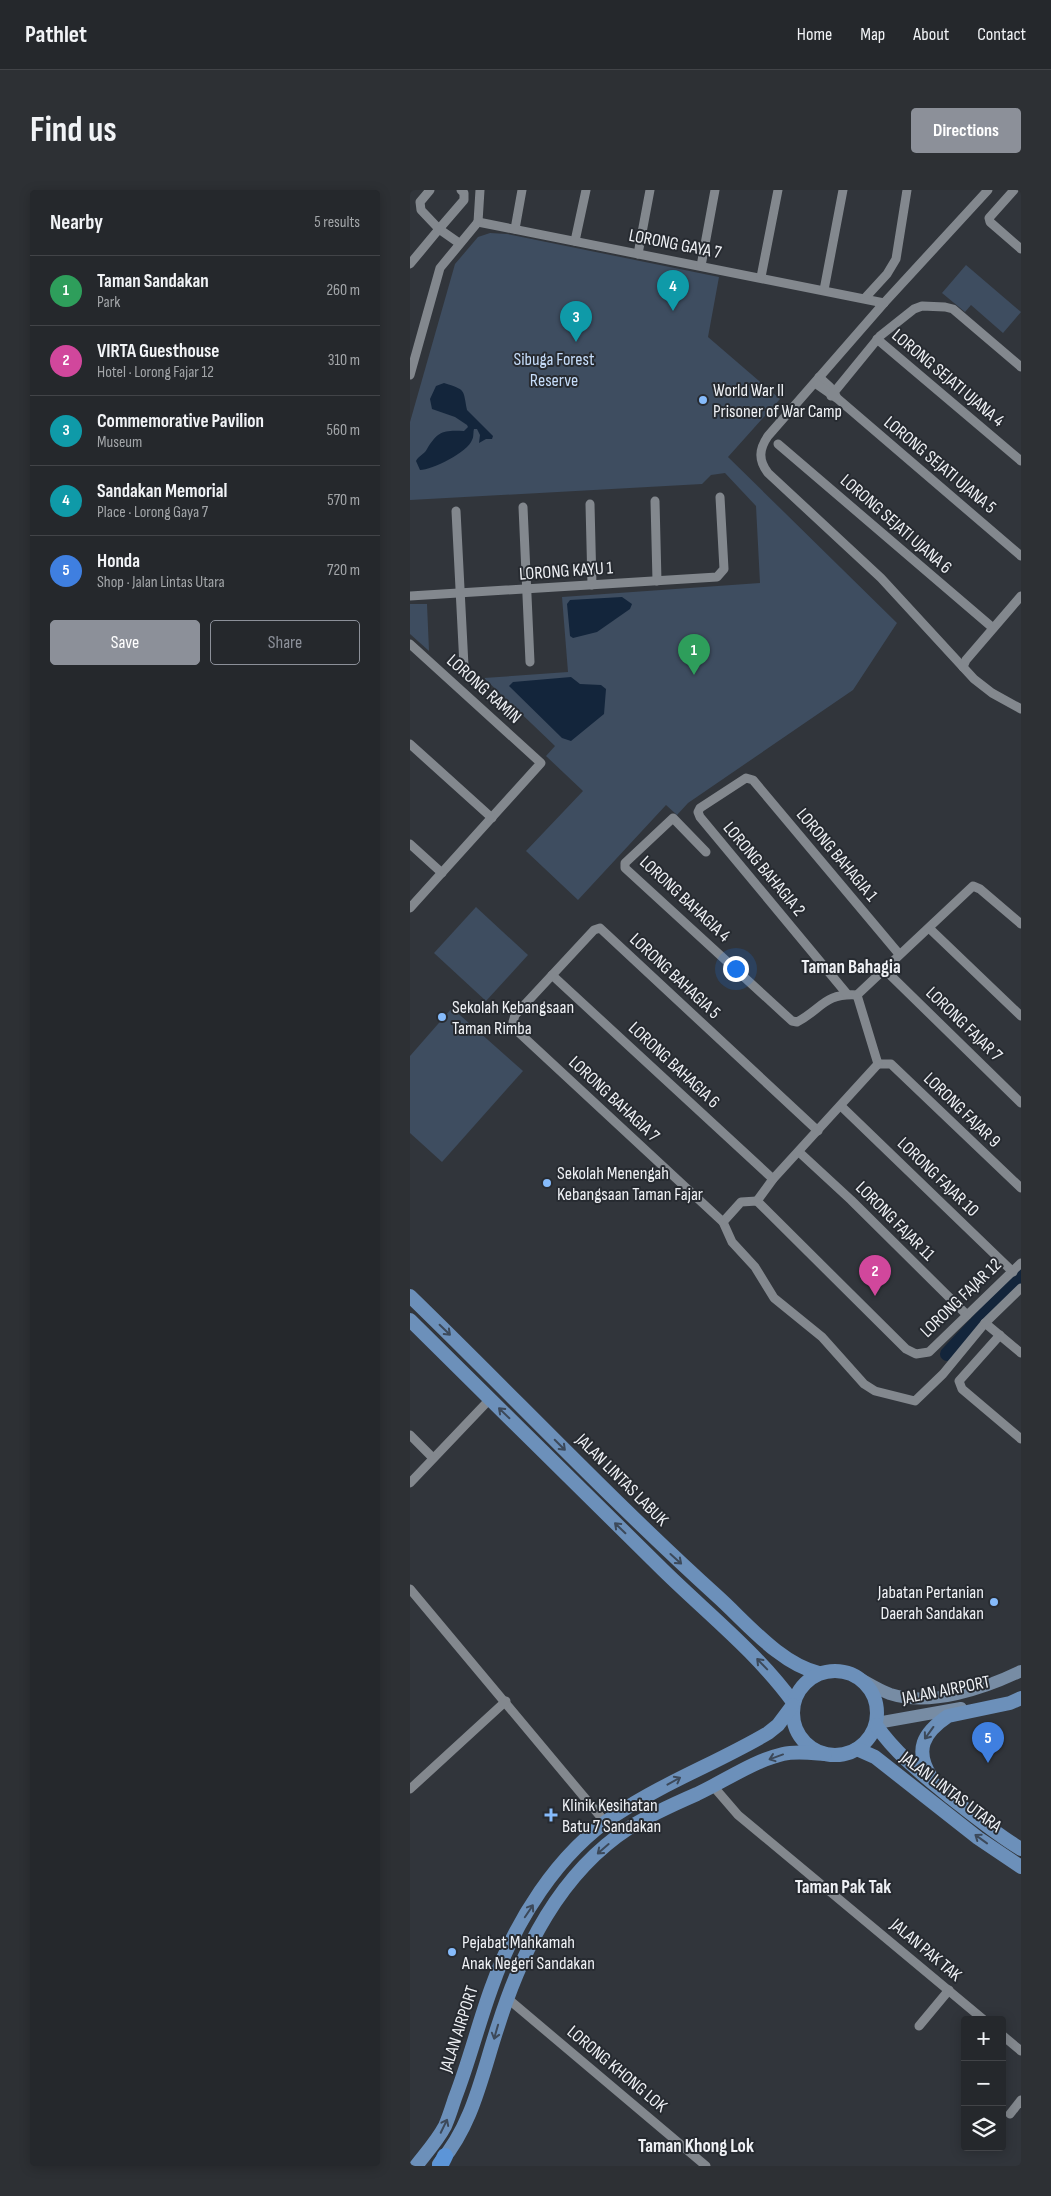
<!DOCTYPE html>
<meta charset="utf-8">
<style>
body{margin:0;font-family:"Sofia Sans Condensed",sans-serif;background:#2d3034;color:#f1f3f6}
.controls{position:absolute;right:15px;bottom:15px;display:grid;overflow:hidden;border-radius:5px;box-shadow:0 2px 12px #0003}
.controls button{width:45px;height:45px;display:grid;place-items:center;padding:0;border:0;border-bottom:1px solid #424448;background:#25282c;color:#f1f3f6;font:25px sans-serif}
.you{position:absolute;left:325px;top:778px;width:18px;height:18px;margin:-12px;border:4px solid #fff;border-radius:50%;background:#1a73e8;box-shadow:0 0 0 8px #1a73e833}
.badge{display:grid;place-items:center;width:32px;height:32px;border-radius:50%;background:#8c9099;color:#fff;font-size:16px;font-weight:700}
.pin{position:absolute;translate:-50% -41px;filter:drop-shadow(0 1px 2px #0008)}
.pin::after{content:'';position:absolute;top:26px;width:18px;height:15px;background:inherit;clip-path:polygon(0 0,100% 0,50% 100%)}
.list{margin:0;padding:0;list-style:none}
h2{display:flex;justify-content:space-between;align-items:center;height:65px;margin:0;padding:0 20px;font-size:21px}
h2 small{font-size:16px;font-weight:400;color:#a3a6a9}
.list li{display:grid;grid-template-columns:32px 1fr auto;gap:15px;align-items:center;box-sizing:border-box;height:70px;padding:0 20px;border-top:1px solid #424448}
.list b{display:block;font-size:19px;white-space:nowrap}
.list p{margin:0;font-size:16px;white-space:nowrap;color:#a3a6a9}
.list em{font-size:16px;font-style:normal;color:#a3a6a9}
.actions{display:flex;gap:10px;padding:15px 20px}
.actions a{flex:1;padding:11px 0;border:1px solid #8c9099;border-radius:5px;text-align:center;font-size:18px;color:#8c9099}
.actions .main{background:#8c9099;color:#fff}
.icon{flex:none;width:28px;height:28px;fill:none;stroke:currentColor;stroke-width:2;stroke-linecap:round;stroke-linejoin:round}
.map{position:relative;flex:none;width:611px;height:1976px;overflow:hidden;border-radius:5px}
header{display:flex;align-items:center;gap:30px;box-sizing:border-box;height:70px;padding:0 25px;background:#25282c;border-bottom:1px solid #424448}
header strong{font-size:24px}
nav{display:flex;gap:28px;margin-inline-start:auto;font-size:18px}
.intro{display:flex;align-items:center;justify-content:space-between;box-sizing:border-box;height:120px;padding:0 30px}
h1{margin:0;font-size:35px}
.button{padding:12px 22px;border-radius:5px;background:#8c9099;color:#fff;font-size:18px;font-weight:700}
main{display:flex;gap:30px;padding:0 30px}
aside{flex:1;background:#25282c;border-radius:5px;box-shadow:0 2px 12px #0003}
.map>svg:first-child{display:block}
.green{fill:#3e4d60}
.water{fill:#13253b}
.lines{fill:none;stroke-linecap:round;stroke-linejoin:round}
.river{stroke:#13253b;stroke-width:14}
.street{stroke:#83888e;stroke-width:9}
.secondary{stroke:#778ca4;stroke-width:12}
.primary{stroke:#6c90ba;stroke-width:14}
.highway{stroke:#5c95d8;stroke-width:16}
.oneway{stroke:#3c495a}
.poi-dot{fill:#86bbfb;stroke:#272b31;stroke-width:2}
.labels{text-anchor:middle;dominant-baseline:central;stroke-width:4;stroke-linejoin:round;paint-order:stroke}
.street-label{font-size:18px;fill:#eff1f5;stroke:#272b31}
.park-label{font-size:18px;fill:#c6ddfa;stroke:#272b31}
.poi-label{font-size:18px;fill:#eff1f5;stroke:#272b31;text-anchor:start}
.neighbourhood-label{font-size:19px;font-weight:bold;fill:#eff1f5;stroke:#272b31}
</style>
<header>
<strong>Pathlet</strong>
<nav><a>Home</a><a>Map</a><a>About</a><a>Contact</a></nav>
</header>
<div class="intro"><h1>Find us</h1><a class="button">Directions</a></div>
<main>
<aside>
<h2>Nearby<small>5 results</small></h2>
<ul class="list">
<li><span class="badge" style="background:#2e9e5b">1</span><div><b>Taman Sandakan</b><p>Park</p></div><em>260 m</em></li>
<li><span class="badge" style="background:#d1479c">2</span><div><b>VIRTA Guesthouse</b><p>Hotel · Lorong Fajar 12</p></div><em>310 m</em></li>
<li><span class="badge" style="background:#0f9aa8">3</span><div><b>Commemorative Pavilion</b><p>Museum</p></div><em>560 m</em></li>
<li><span class="badge" style="background:#0f9aa8">4</span><div><b>Sandakan Memorial</b><p>Place · Lorong Gaya 7</p></div><em>570 m</em></li>
<li><span class="badge" style="background:#3f7fe0">5</span><div><b>Honda</b><p>Shop · Jalan Lintas Utara</p></div><em>720 m</em></li>
</ul>
<div class="actions"><a class="main">Save</a><a>Share</a></div>
</aside>
<div class="map">
<svg width="611" height="1976" viewBox="0 0 611 1976">
<rect width="100%" height="100%" fill="#31353b"/>
<!-- green -->
<g class="green">
<path d="M80,43L97,44L309,87L298,147L370,209L318,267L487,433L443,500L278,613L267,625L256,615L168,710L116,661L173,601L136,566L145,556L74,488L158,482L152,407L350,393L346,316L315,283L301,285L292,294L0,310V232L45,74L68,47Z"/>
<path d="M556,75L611,122L593,143L561,115L555,122L532,103Z"/>
<path d="M0,414H17L19,461L0,444Z"/>
<path d="M66,717L118,765L76,811L24,763Z"/>
<path d="M42,818L113,881L32,972L0,943V866Z"/>
</g>
<!-- water -->
<g class="water">
<path d="M34,193C56,200 53,199 57,220L83,246L82,249H76L69,253L70,245L67,239H64C63,242 64,247 62,250C58,262 22,280 10,280L6,271C9,265 14,265 17,259C28,241 33,240 54,241L58,237L57,235L45,227L22,219L20,209L26,196Z"/>
<path d="M212,407L222,414L220,419L187,442L163,448L160,446L157,414L160,410Z"/>
<path d="M161,487L170,494L191,495L196,499L194,524L161,551L152,548L99,496L103,492Z"/>
</g>
<g class="lines">
<!-- river -->
<path class="river" d="M537,1164L611,1085"/>
<!-- street -->
<g class="street">
<path d="M20,0L10,12L11,20L29,39L54,10V3L51,0"/>
<path d="M578,0L474,113L358,246C349,259 348,270 358,283L471,388L564,489L582,503L611,519"/>
<path d="M604,0L579,28L580,32L611,59"/>
<path d="M68,32L474,113"/>
<path d="M68,32L70,0"/>
<path d="M105,39L112,0"/>
<path d="M165,51L176,0"/>
<path d="M228,64L240,0"/>
<path d="M0,74L29,39L49,53"/>
<path d="M291,76L305,0"/>
<path d="M351,87L368,0"/>
<path d="M414,100L433,0"/>
<path d="M455,108L477,84L486,69L497,0"/>
<path d="M467,149L611,271"/>
<path d="M0,185L30,78L68,32"/>
<path d="M409,187L420,197L426,206"/>
<path d="M405,193L428,209L611,366"/>
<path d="M421,206L470,146L504,119L512,116L535,117L543,119L611,177"/>
<path d="M368,254L583,438"/>
<path d="M245,311L247,391"/>
<path d="M180,314L182,395"/>
<path d="M113,317L120,472"/>
<path d="M46,321L54,476"/>
<path d="M0,406L307,387L314,379L310,307"/>
<path d="M0,454L131,573L0,718"/>
<path d="M553,477L556,470L611,406"/>
<path d="M0,554L82,628"/>
<path d="M0,654L32,683"/>
<path d="M296,662L263,628L215,673V678L382,831L387,832C412,819 414,803 447,805L563,696L570,699L611,734"/>
<path d="M519,738L611,826"/>
<path d="M474,779L611,913"/>
<path d="M142,785L363,989"/>
<path d="M437,804L290,627L288,622L290,618L336,588L343,590L489,764"/>
<path d="M447,805L468,874"/>
<path d="M468,874H481L611,998"/>
<path d="M431,916L603,1082"/>
<path d="M408,941L190,738L184,740L105,825L103,832L105,839L313,1032L322,1052L345,1077L364,1108L412,1147L454,1194L465,1201L505,1211L533,1184L575,1133L611,1098"/>
<path d="M389,962L441,1010L557,1125"/>
<path d="M347,1011L363,989L468,874"/>
<path d="M313,1032L331,1012L347,1011L496,1159L506,1164L519,1162L611,1073"/>
<path d="M575,1133L611,1163"/>
<path d="M590,1145L549,1191L552,1199L611,1249"/>
<path d="M0,1245L23,1268"/>
<path d="M0,1293L80,1209"/>
<path d="M0,1399L195,1632"/>
<path d="M303,1596L328,1625L574,1830"/>
<path d="M0,1599L96,1511"/>
<path d="M97,1808L296,1976"/>
<path d="M509,1836L539,1800"/>
<path d="M592,1845L611,1861"/>
<path d="M600,1924L611,1910"/>
</g>
<!-- secondary -->
<g class="secondary">
<path d="M449,1488C458,1493 469,1500 480,1504C520,1517 574,1499 611,1481"/>
<path d="M467,1533L551,1518"/>
</g>
<!-- primary -->
<g class="primary">
<path d="M0,1106C103,1206 201,1310 307,1406C337,1433 370,1474 409,1483"/>
<path d="M0,1130C83,1211 165,1294 248,1375C293,1420 345,1460 383,1512"/>
<circle cx="425" cy="1523" r="42"/>
<path d="M466,1535C486,1564 513,1585 540,1607C563,1625 586,1644 611,1659"/>
<path d="M447,1559L465,1567L568,1648L611,1677"/>
<path d="M521,1587C504,1560 513,1543 538,1526L600,1513L611,1508"/>
<path d="M29,1974C63,1935 72,1884 88,1836C112,1760 150,1683 219,1638C241,1624 264,1614 287,1604C315,1591 343,1571 373,1564C386,1561 401,1563 415,1564"/>
<path d="M6,1976C16,1963 27,1951 35,1936C39,1927 42,1917 45,1908C59,1872 68,1835 81,1799C104,1733 147,1663 207,1624C255,1592 309,1572 358,1543L368,1535L383,1515"/>
</g>
<!-- highway -->
<path class="highway" d="M30,1976L35,1966"/>
</g>
<!-- one-way arrows -->
<defs><path id="oneway-shaft" d="M-6 0H5M1.5-3L5.5 0L1.5 3" fill="none" stroke-width="1.6" stroke-linecap="round" stroke-linejoin="round" transform="scale(1.25)"/></defs>
<g class="oneway">
<use href="#oneway-shaft" transform="translate(35 1140) rotate(44)"/>
<use href="#oneway-shaft" transform="translate(94 1223) rotate(-136)"/>
<use href="#oneway-shaft" transform="translate(150 1255) rotate(45)"/>
<use href="#oneway-shaft" transform="translate(210 1338) rotate(-136)"/>
<use href="#oneway-shaft" transform="translate(266 1369) rotate(42)"/>
<use href="#oneway-shaft" transform="translate(352 1474) rotate(-134)"/>
<use href="#oneway-shaft" transform="translate(519 1543) rotate(126)"/>
<use href="#oneway-shaft" transform="translate(366 1567) rotate(160)"/>
<use href="#oneway-shaft" transform="translate(264 1591) rotate(-29)"/>
<use href="#oneway-shaft" transform="translate(571 1649) rotate(-144)"/>
<use href="#oneway-shaft" transform="translate(193 1659) rotate(139)"/>
<use href="#oneway-shaft" transform="translate(119 1721) rotate(-56)"/>
<use href="#oneway-shaft" transform="translate(86 1842) rotate(106)"/>
<use href="#oneway-shaft" transform="translate(34 1936) rotate(-64)"/>
</g>
<!-- markers -->
<g class="poi-dot">
<circle cx="293" cy="210" r="5"/>
<circle cx="32" cy="827" r="5"/>
<circle cx="137" cy="993" r="5"/>
<circle cx="584" cy="1412" r="5"/>
<path d="M138.5 1617.5h5v5h5v5h-5v5h-5v-5h-5v-5h5z"/>
<circle cx="42" cy="1762" r="5"/>
</g>
<g class="labels">
<!-- street labels -->
<g class="street-label">
<text transform="translate(265 54) rotate(11)">LORONG GAYA 7</text>
<text transform="translate(538 188) rotate(40)">LORONG SEJATI UJANA 4</text>
<text transform="translate(530 275) rotate(40)">LORONG SEJATI UJANA 5</text>
<text transform="translate(486 334) rotate(41)">LORONG SEJATI UJANA 6</text>
<text transform="translate(156 381) rotate(-4)">LORONG KAYU 1</text>
<text transform="translate(74 499) rotate(42)">LORONG RAMIN</text>
<text transform="translate(427 665) rotate(50)">LORONG BAHAGIA 1</text>
<text transform="translate(354 679) rotate(50)">LORONG BAHAGIA 2</text>
<text transform="translate(275 709) rotate(43)">LORONG BAHAGIA 4</text>
<text transform="translate(265 786) rotate(43)">LORONG BAHAGIA 5</text>
<text transform="translate(554 834) rotate(44)">LORONG FAJAR 7</text>
<text transform="translate(264 875) rotate(43)">LORONG BAHAGIA 6</text>
<text transform="translate(204 909) rotate(43)">LORONG BAHAGIA 7</text>
<text transform="translate(552 920) rotate(44)">LORONG FAJAR 9</text>
<text transform="translate(528 987) rotate(44)">LORONG FAJAR 10</text>
<text transform="translate(485 1031) rotate(45)">LORONG FAJAR 11</text>
<text transform="translate(551 1108) rotate(-44)">LORONG FAJAR 12</text>
<text transform="translate(212 1290) rotate(45)">JALAN LINTAS LABUK</text>
<text transform="translate(536 1500) rotate(-11)">JALAN AIRPORT</text>
<text transform="translate(541 1602) rotate(37)">JALAN LINTAS UTARA</text>
<text transform="translate(516 1760) rotate(40)">JALAN PAK TAK</text>
<text transform="translate(49 1839) rotate(-72)">JALAN AIRPORT</text>
<text transform="translate(207 1879) rotate(40)">LORONG KHONG LOK</text>
</g>
<!-- park labels -->
<g class="park-label">
<text x="144" y="169">Sibuga Forest<tspan x="144" dy="21">Reserve</tspan></text>
</g>
<!-- poi labels -->
<g class="poi-label">
<text x="303" y="200">World War II<tspan x="303" dy="21">Prisoner of War Camp</tspan></text>
<text x="42" y="817">Sekolah Kebangsaan<tspan x="42" dy="21">Taman Rimba</tspan></text>
<text x="147" y="983">Sekolah Menengah<tspan x="147" dy="21">Kebangsaan Taman Fajar</tspan></text>
<text x="574" y="1402" text-anchor="end">Jabatan Pertanian<tspan x="574" dy="21">Daerah Sandakan</tspan></text>
<text x="152" y="1615">Klinik Kesihatan<tspan x="152" dy="21">Batu 7 Sandakan</tspan></text>
<text x="52" y="1752">Pejabat Mahkamah<tspan x="52" dy="21">Anak Negeri Sandakan</tspan></text>
</g>
<!-- neighbourhood labels -->
<g class="neighbourhood-label">
<text x="441" y="777">Taman Bahagia</text>
<text x="433" y="1697">Taman Pak Tak</text>
<text x="286" y="1956">Taman Khong Lok</text>
</g>
</g>
</svg>
<div class="controls">
<button>+</button>
<button>−</button>
<button><svg class="icon" aria-label="layers" viewBox="0 0 24 24"><path d="M12 4l9 5-9 5-9-5zM3 14l9 5 9-5"/></svg></button>
</div>
<div class="you"></div>
<div class="pin badge" style="left:284px;top:485px;background:#2e9e5b">1</div>
<div class="pin badge" style="left:465px;top:1106px;background:#d1479c">2</div>
<div class="pin badge" style="left:166px;top:152px;background:#0f9aa8">3</div>
<div class="pin badge" style="left:263px;top:121px;background:#0f9aa8">4</div>
<div class="pin badge" style="left:578px;top:1573px;background:#3f7fe0">5</div>
</div>
</main>
